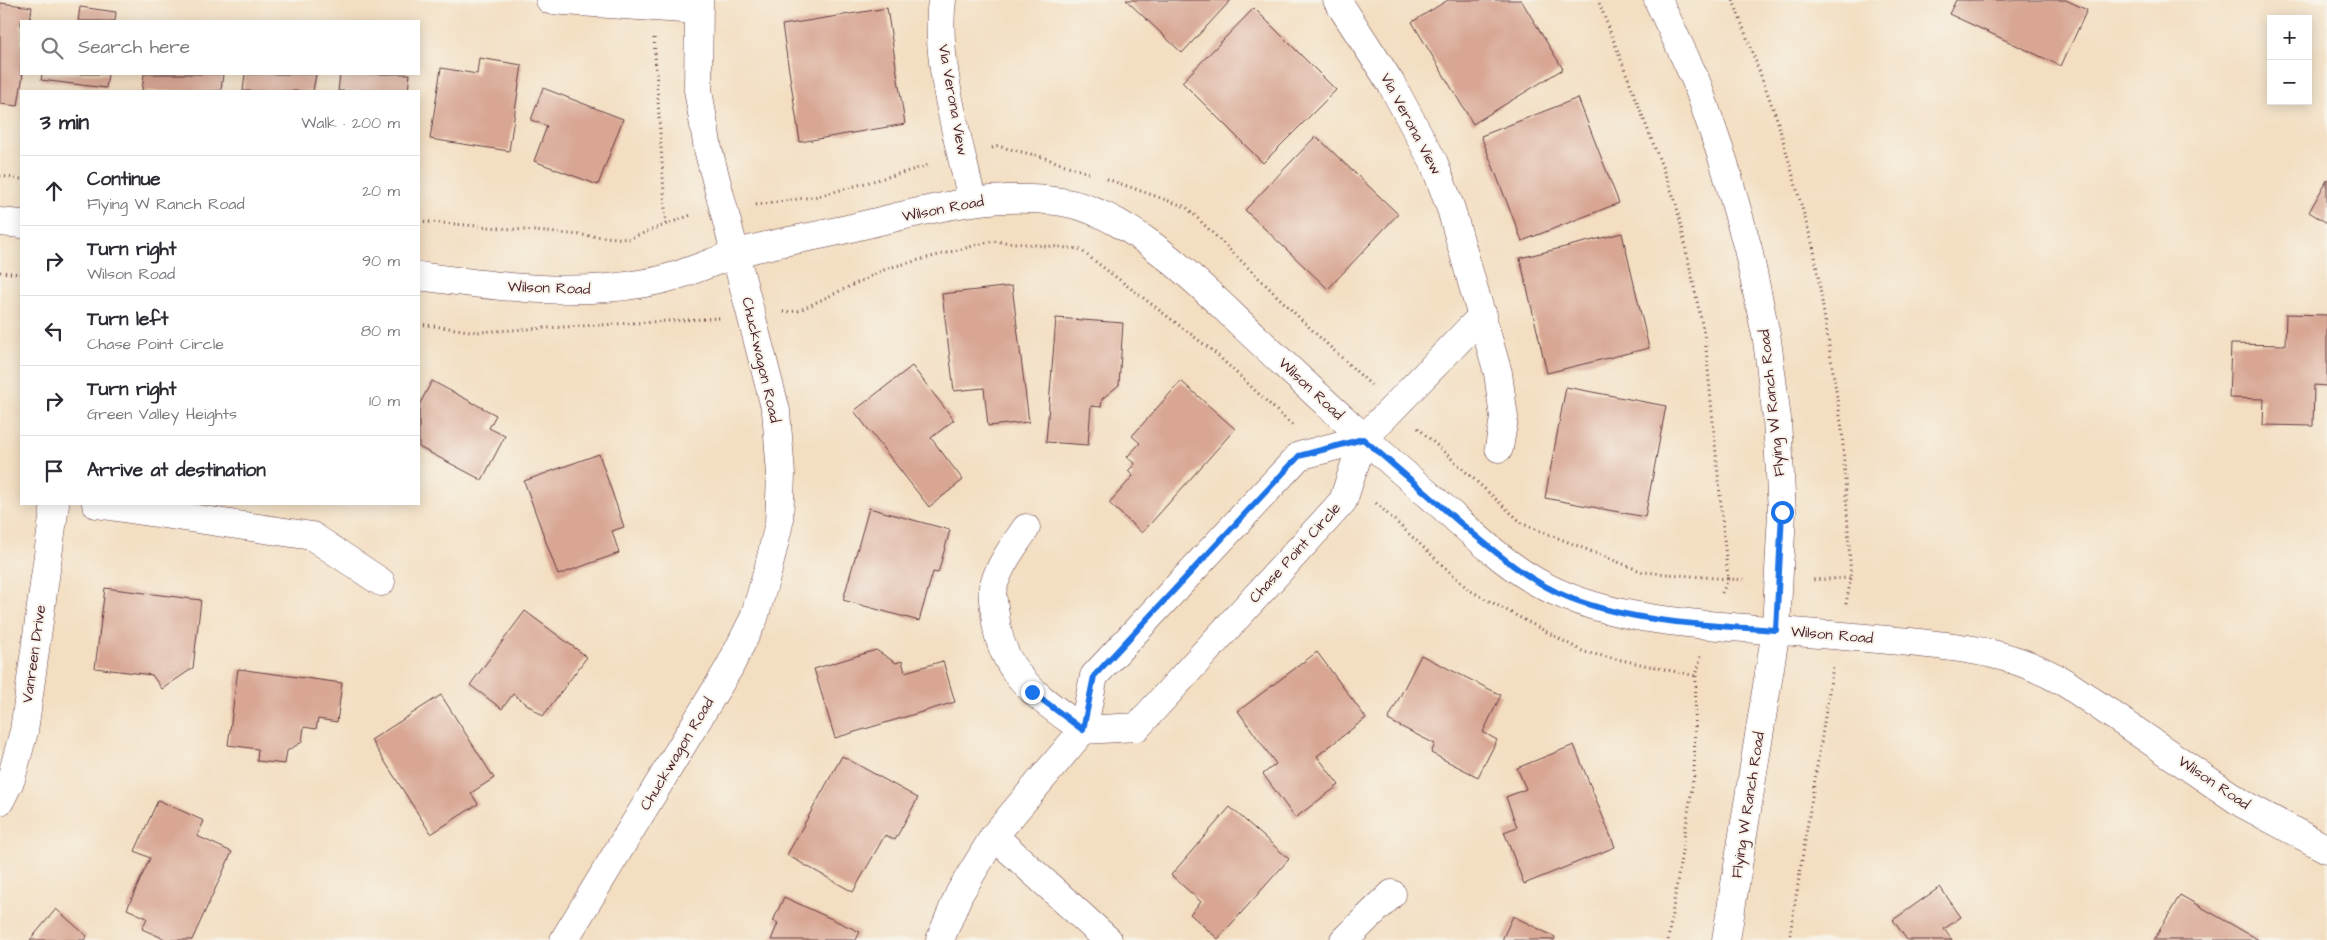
<!DOCTYPE html>
<meta charset="utf-8">
<style>
body{margin:0;font-family:"Architects Daughter",sans-serif;background:#f2f2f3;color:#2b2b33}
.controls{position:absolute;right:15px;top:15px;display:grid;overflow:hidden;border-radius:0px;box-shadow:0 2px 12px #0003}
.controls button{width:45px;height:45px;display:grid;place-items:center;padding:0;border:0;border-bottom:1px solid #e1e1e2;background:#fff;color:#2b2b33;font:25px sans-serif}
.stop{position:absolute;width:15px;height:15px;margin:-11px;border:4px solid #1a73e8;border-radius:50%;background:#fff}
.stop.end{background:#1a73e8;border-color:#fff;box-shadow:0 1px 5px #0008}
.list{margin:0;padding:0;list-style:none}
h2{display:flex;justify-content:space-between;align-items:center;height:65px;margin:0;padding:0 20px;font-size:21px}
h2 small{font-size:16px;font-weight:400;color:#7c7c81}
.list li{display:grid;grid-template-columns:32px 1fr auto;gap:15px;align-items:center;box-sizing:border-box;height:70px;padding:0 20px;border-top:1px solid #e1e1e2}
.list b{display:block;font-size:19px;white-space:nowrap}
.list p{margin:0;font-size:16px;white-space:nowrap;color:#7c7c81}
.list em{font-size:16px;font-style:normal;color:#7c7c81}
.icon{flex:none;width:28px;height:28px;fill:none;stroke:currentColor;stroke-width:2;stroke-linecap:round;stroke-linejoin:round}
.map{position:relative;flex:none;width:2327px;height:940px;overflow:hidden}
.search{position:absolute;background:#fff;box-shadow:0 2px 12px #0003;left:20px;top:20px;width:400px;height:55px;display:flex;align-items:center;gap:12px;box-sizing:border-box;padding:0 18px;border-radius:0px;color:#7c7c81;font-size:19px}
.panel{position:absolute;background:#fff;box-shadow:0 2px 12px #0003;left:20px;top:90px;width:400px;height:415px;border-radius:0px}
.map>svg:first-child{display:block}
.building{fill:#d8a693}
.lines{fill:none;stroke-linecap:round;stroke-linejoin:round}
.minor-casing{stroke:#633c42;stroke-width:29}
.tertiary-casing{stroke:#633c42;stroke-width:29}
.path{stroke:#633c42;stroke-width:3;stroke-dasharray:1 4;stroke-linecap:butt}
.minor{stroke:#fff;stroke-width:28}
.tertiary{stroke:#fff;stroke-width:28}
.route{stroke:#1a73e8;stroke-width:6}
.labels{text-anchor:middle;dominant-baseline:central;stroke-width:4;stroke-linejoin:round;paint-order:stroke}
.street-label{font-size:15px;fill:#4a1f2b;stroke:#f7f3e8}
</style>
<div class="map">
<svg width="2327" height="940" viewBox="0 0 2327 940">
<rect width="100%" height="100%" fill="#f7f3e8"/>
<filter id="ink" filterUnits="userSpaceOnUse"><feTurbulence type="fractalNoise" baseFrequency=".02" numOctaves="2"/><feDisplacementMap in="SourceGraphic" scale="10" xChannelSelector="R" yChannelSelector="G"/><feConvolveMatrix kernelMatrix="1 2 1 2 8 2 1 2 1" color-interpolation-filters="sRGB"/></filter>
<filter id="wash" filterUnits="userSpaceOnUse"><feTurbulence type="fractalNoise" baseFrequency=".0096" numOctaves="4" result="noise"/><feDisplacementMap in="SourceGraphic" scale="20" xChannelSelector="R" yChannelSelector="G"/><feGaussianBlur stdDeviation="1.12" result="paint"/><feColorMatrix in="noise" values="0 0 0 0 0 0 0 0 0 0 0 0 0 0 0 0 0 1.4 0 .05"/><feComposite in="paint" operator="in"/></filter>
<g filter="url(#wash)">
<rect width="100%" height="100%" fill="#f3dec1"/>
<g id="blocks">
<!-- building -->
<g class="building">
<path d="M1126,0H1231L1182,53Z"/>
<path d="M1448,0H1521L1563,69L1473,124L1412,22Z"/>
<path d="M1956,0H2066L2087,10L2061,66L1949,14Z"/>
<path d="M0,3L32,7L30,21H21V74H23L18,106L0,104Z"/>
<path d="M80,7L116,12L115,21H78Z"/>
<path d="M887,8L905,124L800,142L782,25Z"/>
<path d="M1254,8L1336,90L1263,163L1182,82Z"/>
<path d="M479,58L522,65L509,151L430,139L441,68L477,74Z"/>
<path d="M42,74H108L106,88L41,80Z"/>
<path d="M144,74H223L221,91H142Z"/>
<path d="M245,74H316L313,91H243Z"/>
<path d="M340,74H410L408,91H338Z"/>
<path d="M543,88L623,119L598,185L534,161L547,126L531,120Z"/>
<path d="M1578,98L1619,203L1522,241L1481,136Z"/>
<path d="M1316,136L1398,214L1328,289L1245,210Z"/>
<path d="M2327,180V223L2309,212Z"/>
<path d="M1622,233L1649,348L1547,373L1520,258Z"/>
<path d="M1012,286L1029,422L988,426L984,388L954,391L942,294Z"/>
<path d="M2286,314L2327,315V386L2314,385L2313,426L2263,425L2264,399L2229,398L2231,344L2285,345Z"/>
<path d="M1056,318L1123,323L1119,385L1102,399L1101,407L1091,406L1088,445L1046,442Z"/>
<path d="M912,366L954,420L931,438L963,480L929,507L854,411Z"/>
<path d="M432,381L496,415L489,428L505,436L482,480L419,447V405Z"/>
<path d="M1181,381L1235,429L1142,533L1109,503L1133,476L1128,471L1135,464L1127,457L1140,443L1132,436Z"/>
<path d="M1566,387L1666,406L1645,517L1545,498Z"/>
<path d="M599,454L624,527L612,531L619,553L558,575L524,481Z"/>
<path d="M869,508L950,530L938,573L933,572L919,621L843,600Z"/>
<path d="M105,588L201,600L193,668L162,689L152,675L95,668Z"/>
<path d="M525,611L587,657L543,716L513,694L502,709L470,685Z"/>
<path d="M876,650L896,663L902,661L905,672L943,661L955,702L835,738L814,669Z"/>
<path d="M1317,652L1366,718L1317,756L1339,785L1295,818L1263,774L1276,764L1238,711Z"/>
<path d="M1421,655L1501,695L1483,732L1497,740L1478,777L1431,753L1435,744L1388,720Z"/>
<path d="M238,669L342,683L337,722L318,719L316,729L304,727L302,742L287,751L285,764L257,761L258,749L228,745Z"/>
<path d="M441,695L494,778L471,793L478,804L431,834L371,740Z"/>
<path d="M1574,745L1615,847L1524,884L1504,832L1517,827L1506,797L1526,789L1517,768Z"/>
<path d="M842,756L918,798L895,840L885,835L853,892L787,855Z"/>
<path d="M158,800L204,821L197,836L232,852L192,940H167L142,929L147,918L127,909L150,858L135,851Z"/>
<path d="M1230,807L1289,859L1218,939L1190,914L1201,902L1171,875Z"/>
<path d="M1940,887L1961,917L1944,929L1952,940H1907L1893,920Z"/>
<path d="M2180,895L2259,940H2154Z"/>
<path d="M784,897L860,932L856,940H771L778,923L773,921Z"/>
<path d="M56,909L87,936L84,940H30Z"/>
<path d="M1513,916L1555,937L1554,940H1502Z"/>
</g>
</g>
</g>
<g filter="url(#ink)">
<use href="#blocks" fill-opacity="0" stroke="#633c42" stroke-width="1"/>
<g class="lines">
<!-- minor casing -->
<g class="minor-casing">
<g id="minor">
<path d="M550,0L698,10"/>
<path d="M942,0C934,58 959,142 972,200"/>
<path d="M1337,0L1392,85L1434,163L1451,209L1498,373L1504,418L1499,448"/>
<path d="M0,222L21,224"/>
<path d="M419,276C494,286 570,297 645,283C676,278 702,266 732,255C765,244 803,239 838,231C914,214 984,190 1062,202C1132,213 1204,289 1254,336C1316,394 1378,452 1443,507C1472,533 1501,561 1535,581C1601,619 1682,623 1756,629C1807,633 1859,637 1910,642C1969,648 2015,653 2067,684L2243,804L2327,849"/>
<path d="M96,504L312,536L381,582"/>
<path d="M1026,528C1013,547 1000,564 993,587C991,595 994,605 995,614C1000,674 1039,697 1083,730"/>
<path d="M1083,730L1137,727L1343,501L1363,439L1483,315"/>
<path d="M0,801L11,779L24,731L55,504"/>
<path d="M994,836L1108,940"/>
<path d="M564,940L729,668L754,618L768,570L779,523L781,474L776,411L708,149L698,90L699,0"/>
<path d="M940,940L959,894L994,836L1083,730L1094,676L1299,456L1363,439"/>
<path d="M1344,940L1392,894"/>
</g>
</g>
<!-- tertiary casing -->
<g class="tertiary-casing">
<path id="tertiary" d="M1658,0L1696,81L1724,163L1748,249L1767,340L1777,419L1782,512L1776,630L1726,940"/>
</g>
<!-- path -->
<g class="path">
<path d="M1733,0L1777,119L1814,250L1842,429L1851,578L1810,580"/>
<path d="M654,38L666,224"/>
<path d="M992,148L997,146L1039,156L1091,174"/>
<path d="M0,176L21,179"/>
<path d="M1107,179L1186,207L1312,330L1371,385"/>
<path d="M756,205L819,196L930,165"/>
<path d="M419,221L628,239L691,215"/>
<path d="M0,272L21,274"/>
<path d="M783,312L798,311L888,268L993,241L1079,249L1213,351L1292,425"/>
<path d="M419,324L477,332L720,318"/>
<path d="M1418,428L1523,524L1643,572L1728,579L1705,338L1676,203L1598,0"/>
<path d="M1376,503L1469,590L1584,652L1696,676"/>
<path d="M1722,593L1728,579L1746,580"/>
<path d="M1846,604L1851,578"/>
<path d="M1668,940L1694,775L1696,676L1701,656"/>
<path d="M1789,940L1833,667"/>
</g>
<!-- minor -->
<use href="#minor" class="minor"/>
<!-- tertiary -->
<use href="#tertiary" class="tertiary"/>
</g>
</g>
<g class="lines" filter="url(#ink)">
<!-- route -->
<path class="route" d="M1032,692L1083,730L1094,676L1299,456L1363,439C1395,466 1426,493 1458,521C1493,550 1527,581 1570,598C1635,623 1707,625 1776,630L1782,512"/>
</g>
<g class="labels">
<!-- street labels -->
<g class="street-label">
<text transform="translate(953 100) rotate(80)">Via Verona View</text>
<text transform="translate(1411 124) rotate(62)">Via Verona View</text>
<text transform="translate(943 209) rotate(-11)">Wilson Road</text>
<text transform="translate(549 288) rotate(2)">Wilson Road</text>
<text transform="translate(761 360) rotate(77)">Chuckwagon Road</text>
<text transform="translate(1311 389) rotate(43)">Wilson Road</text>
<text transform="translate(1772 403) rotate(-96)">Flying W Ranch Road</text>
<text transform="translate(1295 553) rotate(-48)">Chase Point Circle</text>
<text transform="translate(1832 635) rotate(5)">Wilson Road</text>
<text transform="translate(34 654) rotate(-82)">Vanreen Drive</text>
<text transform="translate(677 754) rotate(-59)">Chuckwagon Road</text>
<text transform="translate(2214 783) rotate(34)">Wilson Road</text>
<text transform="translate(1748 805) rotate(-81)">Flying W Ranch Road</text>
</g>
</g>
</svg>
<div class="controls">
<button>+</button>
<button>−</button>
</div>
<div class="stop" style="left:1782px;top:512px"></div>
<div class="stop end" style="left:1032px;top:692px"></div>
<div class="search"><svg class="icon" aria-label="search" viewBox="0 0 24 24"><circle cx="10" cy="10" r="6"/><path d="M15 15l6 6"/></svg>Search here</div>
<section class="panel">
<h2>3 min<small>Walk · 200 m</small></h2>
<ul class="list">
<li><svg class="icon" aria-label="ahead" viewBox="0 0 24 24"><path d="M12 20V5M6 11l6-6 6 6"/></svg><div><b>Continue</b><p>Flying W Ranch Road</p></div><em>20 m</em></li>
<li><svg class="icon" aria-label="right" viewBox="0 0 24 24"><path d="M7 20v-9h11M14 6l5 5-5 5"/></svg><div><b>Turn right</b><p>Wilson Road</p></div><em>90 m</em></li>
<li><svg class="icon" aria-label="left" viewBox="0 0 24 24"><path d="M17 20v-9H6M10 6l-5 5 5 5"/></svg><div><b>Turn left</b><p>Chase Point Circle</p></div><em>80 m</em></li>
<li><svg class="icon" aria-label="right" viewBox="0 0 24 24"><path d="M7 20v-9h11M14 6l5 5-5 5"/></svg><div><b>Turn right</b><p>Green Valley Heights</p></div><em>10 m</em></li>
<li><svg class="icon" aria-label="arrive" viewBox="0 0 24 24"><path d="M6 21V4h12l-3 4 3 4H6"/></svg><div><b>Arrive at destination</b></div></li>
</ul>
</section>
</div>
